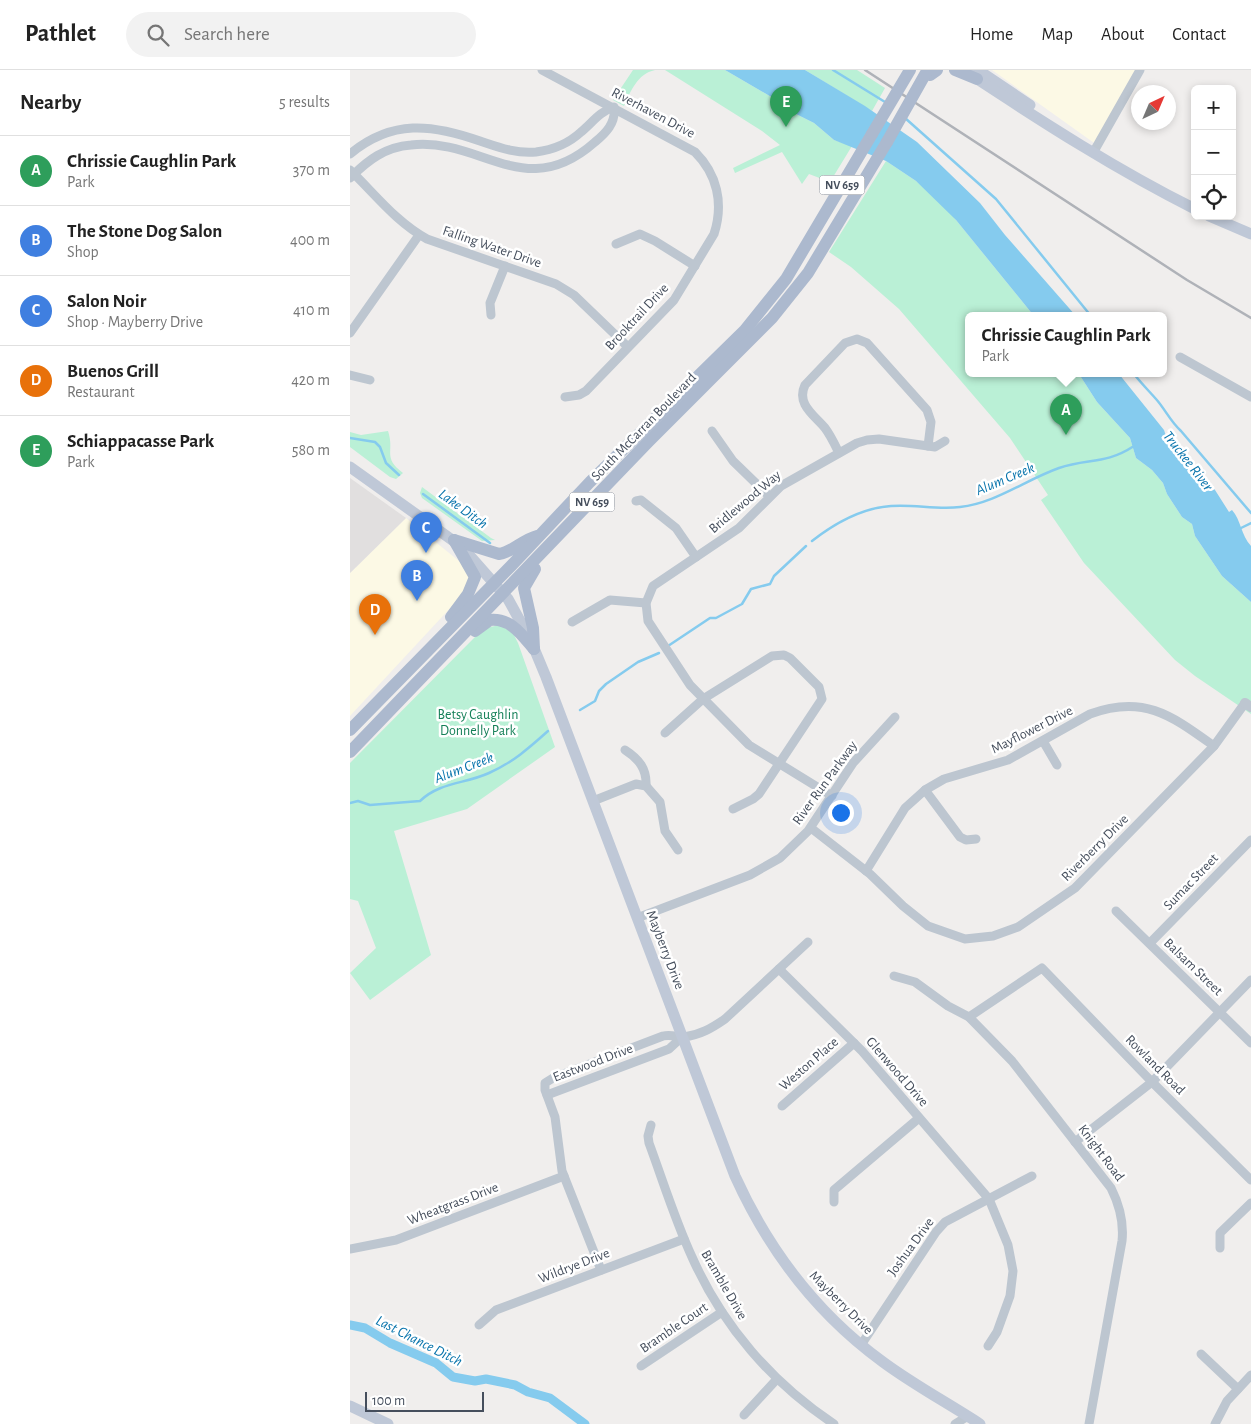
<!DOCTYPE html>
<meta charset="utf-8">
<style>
body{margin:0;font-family:"Alegreya Sans",sans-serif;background:#f2f2f2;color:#222}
.controls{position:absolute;right:15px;top:15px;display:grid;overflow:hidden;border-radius:8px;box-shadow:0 2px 8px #0003}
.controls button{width:45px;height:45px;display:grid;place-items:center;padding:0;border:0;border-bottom:1px solid #e0e0e0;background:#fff;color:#222;font:25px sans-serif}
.compass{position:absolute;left:781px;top:15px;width:45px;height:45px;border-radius:50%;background:#fff;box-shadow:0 2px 8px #0003;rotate:44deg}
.scale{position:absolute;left:15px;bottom:12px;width:119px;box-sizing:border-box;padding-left:5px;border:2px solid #454e5c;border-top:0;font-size:14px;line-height:18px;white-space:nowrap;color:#454e5c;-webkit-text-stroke:4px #fff;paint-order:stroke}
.you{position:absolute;left:490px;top:742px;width:18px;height:18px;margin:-12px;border:4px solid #fff;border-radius:50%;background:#1a73e8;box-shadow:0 0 0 8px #1a73e833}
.badge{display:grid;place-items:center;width:32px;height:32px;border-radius:50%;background:#111827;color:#fff;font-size:16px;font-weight:700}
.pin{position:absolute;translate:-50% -41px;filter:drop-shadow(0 1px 2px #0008)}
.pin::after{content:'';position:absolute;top:26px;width:18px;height:15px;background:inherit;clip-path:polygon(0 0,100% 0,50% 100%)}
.popup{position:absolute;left:615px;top:242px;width:202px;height:65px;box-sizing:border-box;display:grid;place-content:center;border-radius:8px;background:#fff;filter:drop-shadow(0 1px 4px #0005);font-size:16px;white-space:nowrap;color:#767676}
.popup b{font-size:19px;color:#222}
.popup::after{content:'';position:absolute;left:50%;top:100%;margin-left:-10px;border:10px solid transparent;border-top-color:#fff}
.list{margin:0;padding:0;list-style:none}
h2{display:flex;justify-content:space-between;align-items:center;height:65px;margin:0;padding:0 20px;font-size:21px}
h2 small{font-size:16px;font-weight:400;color:#767676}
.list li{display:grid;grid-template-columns:32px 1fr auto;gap:15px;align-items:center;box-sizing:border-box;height:70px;padding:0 20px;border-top:1px solid #e0e0e0}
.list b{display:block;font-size:19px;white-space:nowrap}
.list p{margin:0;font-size:16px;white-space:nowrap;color:#767676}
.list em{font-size:16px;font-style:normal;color:#767676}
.icon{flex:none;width:28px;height:28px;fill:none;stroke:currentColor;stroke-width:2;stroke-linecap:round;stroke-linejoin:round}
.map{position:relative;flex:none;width:901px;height:1354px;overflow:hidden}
header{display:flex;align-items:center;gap:30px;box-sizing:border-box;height:70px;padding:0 25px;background:#fff;border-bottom:1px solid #e0e0e0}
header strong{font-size:24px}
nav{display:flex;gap:28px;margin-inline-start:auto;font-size:18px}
.search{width:350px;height:45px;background:#f2f2f2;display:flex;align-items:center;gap:12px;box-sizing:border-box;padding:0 18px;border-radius:28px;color:#767676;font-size:19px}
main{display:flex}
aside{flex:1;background:#fff}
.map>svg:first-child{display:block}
.commercial{fill:#fcf9e5}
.education{fill:#e1dfdf}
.green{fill:#baf0d6}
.water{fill:#85cbee}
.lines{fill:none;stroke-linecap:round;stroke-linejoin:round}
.stream{stroke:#85cbee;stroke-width:2.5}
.canal{stroke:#85cbee;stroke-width:9}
.minor{stroke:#bdc6d0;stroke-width:9}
.tertiary{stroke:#bdc6d0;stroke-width:10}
.secondary{stroke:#bfc8d7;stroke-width:11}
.primary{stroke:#acb9ce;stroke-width:12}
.rail{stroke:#afb2b8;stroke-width:2.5}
.primary-bridge{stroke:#acb9ce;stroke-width:12}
.labels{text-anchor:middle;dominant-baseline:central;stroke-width:5;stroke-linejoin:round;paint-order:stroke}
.shield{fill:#fff;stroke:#7d838d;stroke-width:1}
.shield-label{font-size:12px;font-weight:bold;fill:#454e5c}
.street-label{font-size:14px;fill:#454e5c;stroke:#fff}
.park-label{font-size:14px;fill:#147f57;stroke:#fff}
.water-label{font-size:15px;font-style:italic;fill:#0874ac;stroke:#fff}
</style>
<header>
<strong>Pathlet</strong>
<div class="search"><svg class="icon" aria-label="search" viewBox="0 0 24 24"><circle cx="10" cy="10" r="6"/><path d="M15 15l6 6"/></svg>Search here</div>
<nav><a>Home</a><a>Map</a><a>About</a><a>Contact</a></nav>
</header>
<main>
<aside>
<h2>Nearby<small>5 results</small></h2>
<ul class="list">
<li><span class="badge" style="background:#2e9e5b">A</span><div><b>Chrissie Caughlin Park</b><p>Park</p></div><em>370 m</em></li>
<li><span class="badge" style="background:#3f7fe0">B</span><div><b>The Stone Dog Salon</b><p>Shop</p></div><em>400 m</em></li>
<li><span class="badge" style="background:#3f7fe0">C</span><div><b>Salon Noir</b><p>Shop · Mayberry Drive</p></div><em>410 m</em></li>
<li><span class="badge" style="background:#e8710a">D</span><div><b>Buenos Grill</b><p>Restaurant</p></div><em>420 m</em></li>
<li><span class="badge" style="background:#2e9e5b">E</span><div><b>Schiappacasse Park</b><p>Park</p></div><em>580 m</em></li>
</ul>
</aside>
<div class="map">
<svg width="901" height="1354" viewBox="0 0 901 1354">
<rect width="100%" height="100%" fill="#f0eeed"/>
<!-- commercial -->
<g class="commercial">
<path d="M642,0H790L747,75Z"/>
<path d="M56,448L114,495L119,502L117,520L0,646V503Z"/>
</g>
<!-- education -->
<path class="education" d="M0,408L56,448L0,503Z"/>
<!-- green -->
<g class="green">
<path d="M283,0H305C287,4 281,21 274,36L263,30Z"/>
<path d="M315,0H375L430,32L438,40L464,53L484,70L502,76L480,112L459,104L452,114L432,82L385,103L383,98L430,75L412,61Z"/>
<path d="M455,0H507L535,18L522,41Z"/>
<path d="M536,91L566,111L593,134L684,246H618V304H729L747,332L780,368L786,388L802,400L813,413L817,424L832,447L842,454L845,466L872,506L901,532V644L845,606L825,590L734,493L691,430L698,425L660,368L549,239L501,197L479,182Z"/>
<path d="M38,361C45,382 32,387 53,403L46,409L40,407L0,377V362L11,365Z"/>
<path d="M72,417L141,468L145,470L132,471L72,428L70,423Z"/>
<path d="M150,555L163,563L168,573L205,677L117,739L44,761L81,885L20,930L0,903L26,878L8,831L0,829V693L125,567L135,558Z"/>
</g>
<!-- water -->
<g class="water">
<path d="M375,0H455L515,36L567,72L630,133L655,165L726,246H684L606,150L566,111L536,91L484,70L464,53L438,40L430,32Z"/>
<path d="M729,304H769L814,360L817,369L865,420L879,442L882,440C891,450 891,465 901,476V532L872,506L845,466L842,454L832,447L817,424L813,413L802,400L786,388L780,368L747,332Z"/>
</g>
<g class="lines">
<!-- stream -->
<g class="stream">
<path d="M483,0L535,32"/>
<path d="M555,48L646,129L741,246"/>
<path d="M784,304C791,313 798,320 806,329C815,339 820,351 831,361L901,443"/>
<path d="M0,368L25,372L30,377L36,393L49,405"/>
<path d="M73,424L140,473"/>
<path d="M891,458L901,453"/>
<path d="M462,471C485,453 511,438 541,436C564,434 587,440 610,437C646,433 675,410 709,398C738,388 755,395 784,376"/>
<path d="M318,576L360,548H366L392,534L401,519L420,514L424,506L456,476"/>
<path d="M230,640L245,631L249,621L256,614L288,592L309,583"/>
<path d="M0,733L8,731L20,735L70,731C90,712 115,714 139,703C162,693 179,678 198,661"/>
</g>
<!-- canal -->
<path class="canal" d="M0,1255L15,1258L40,1273L86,1293L103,1307L125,1311L136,1309L165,1315L178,1322L200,1328L235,1354"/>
<!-- minor -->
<g class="minor">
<path d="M192,0L345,82C367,104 374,133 364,164L324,230L236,321L229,325L215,327"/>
<path d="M743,83L790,0"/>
<path d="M0,84C42,49 82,54 130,71C148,77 166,84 186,82C202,80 218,74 231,62C243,52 249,42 264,37C266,53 256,63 245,72C175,134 132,67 61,75C35,77 18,90 0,108"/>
<path d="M0,100C25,124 46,152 77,169L206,214L224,225L278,277"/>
<path d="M266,174L290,164L305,171L345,196"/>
<path d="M141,245L140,233L155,196"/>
<path d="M0,263L69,165"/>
<path d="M830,287L901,327"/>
<path d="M0,305L20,310"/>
<path d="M362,361L383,391L419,426"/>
<path d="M489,383C485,375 481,366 475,358C464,345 446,334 455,315L495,273L507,269L517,273L577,340L581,352L578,376"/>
<path d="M286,431L291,430L326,458L346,487"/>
<path d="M222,552L260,530L296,533"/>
<path d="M315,663L353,629L422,586L434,585L440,588L469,617L472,629L409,724L403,729L383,739"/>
<path d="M693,671L707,695"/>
<path d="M275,680C289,689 297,699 296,716"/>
<path d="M575,720L610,767L616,770L626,769"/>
<path d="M482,726L399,675L340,615L298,551L296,533L303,516L389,458L431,416L507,373L517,370L529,369L585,377L595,371"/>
<path d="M243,731L286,714L296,716L310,732L315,761L328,780"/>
<path d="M461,758L520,804L553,836L578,856L615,869L643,866L668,857L725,818L864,676L895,633"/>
<path d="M516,801L555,738L575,720L594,709L658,690L740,644C794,624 822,646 864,676"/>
<path d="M766,841L901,973"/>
<path d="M287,848L400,805L430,788L458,761L503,693L545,647"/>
<path d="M800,873L901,770"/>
<path d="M429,899L512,981L639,1129L658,1175L663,1201L660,1226L647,1262L638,1276"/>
<path d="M544,906L565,912L598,936L619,947L662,991L761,1118C770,1136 774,1152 772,1171L739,1354"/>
<path d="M619,947L692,898L802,1012L901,1110"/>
<path d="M197,1025L319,979L332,967"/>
<path d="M432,1036L504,973"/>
<path d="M301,1055L298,1066L299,1073C313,1111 325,1150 342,1187C372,1255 422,1313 484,1354"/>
<path d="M725,1072L802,1012L901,910"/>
<path d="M484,1132V1120L569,1048"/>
<path d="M870,1178V1163L901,1133"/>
<path d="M0,1179L46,1170L214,1106"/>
<path d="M251,1200L212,1101L205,1047L195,1020V1013L203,1008L313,966C321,964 327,967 334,967C350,965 362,958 375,949L458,872"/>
<path d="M129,1255L146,1240L334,1169"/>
<path d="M511,1275L586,1162L595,1152L682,1106"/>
<path d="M851,1284L888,1319"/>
<path d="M291,1296L372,1242"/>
<path d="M394,1345L427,1309"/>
<path d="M605,1354L618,1346"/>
<path d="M865,1354L877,1331L901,1305"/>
</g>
<!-- tertiary -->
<path class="tertiary" d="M895,633L901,637"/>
<!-- secondary -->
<g class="secondary">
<path d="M628,0L680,35"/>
<path d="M621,5C694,53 767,100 845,139"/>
<path d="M859,146L901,164"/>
<path d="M0,397L112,477L158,529L181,571L196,607L385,1106C419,1181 467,1244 533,1292C564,1315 598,1333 630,1354"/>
<path d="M0,1336L38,1354"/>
</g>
<!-- primary -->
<g class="primary">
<path d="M605,0L627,9"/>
<path d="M580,5L587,0"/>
<path d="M104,470L149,484C163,482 172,470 187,466"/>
<path d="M101,547L118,524L125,507L104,470"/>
<path d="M125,561L140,550C161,548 172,565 184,579"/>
<path d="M184,579L183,558L174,518L185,499"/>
<path d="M0,660L161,496L240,412L395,260L436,209L522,64"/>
<path d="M0,682L298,372L422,248L458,203L537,72"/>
</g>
<!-- rail -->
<path class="rail" d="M515,0L837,210L901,248"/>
<!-- primary-bridge -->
<g class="primary-bridge">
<path d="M522,64L560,0"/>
<path d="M537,72L577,1"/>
</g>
</g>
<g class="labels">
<!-- shield labels -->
<g class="shield">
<rect x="469.5" y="105.5" width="45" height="19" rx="4"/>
<rect x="219.5" y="422.5" width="45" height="19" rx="4"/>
</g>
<g class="shield-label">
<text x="492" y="115">NV 659</text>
<text x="242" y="432">NV 659</text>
</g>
<!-- street labels -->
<g class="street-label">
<text transform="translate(303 43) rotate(28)">Riverhaven Drive</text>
<text transform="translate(142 177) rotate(19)">Falling Water Drive</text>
<text transform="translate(287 247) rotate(-47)">Brooktrail Drive</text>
<text transform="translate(294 357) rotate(-46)">South McCarran Boulevard</text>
<text transform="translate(395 432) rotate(-40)">Bridlewood Way</text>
<text transform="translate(682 660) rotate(-27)">Mayflower Drive</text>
<text transform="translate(475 713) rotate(-54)">River Run Parkway</text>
<text transform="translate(745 778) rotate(-45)">Riverberry Drive</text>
<text transform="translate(841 812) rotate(-46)">Sumac Street</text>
<text transform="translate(315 880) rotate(69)">Mayberry Drive</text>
<text transform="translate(843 897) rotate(44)">Balsam Street</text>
<text transform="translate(243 993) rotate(-21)">Eastwood Drive</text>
<text transform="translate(459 994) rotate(-41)">Weston Place</text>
<text transform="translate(805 995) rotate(45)">Rowland Road</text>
<text transform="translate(547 1002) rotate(49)">Glenwood Drive</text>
<text transform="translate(751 1083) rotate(53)">Knight Road</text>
<text transform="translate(103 1134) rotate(-21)">Wheatgrass Drive</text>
<text transform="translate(561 1177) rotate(-54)">Joshua Drive</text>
<text transform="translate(224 1196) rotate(-21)">Wildrye Drive</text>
<text transform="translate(374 1215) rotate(60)">Bramble Drive</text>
<text transform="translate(491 1233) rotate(45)">Mayberry Drive</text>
<text transform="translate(324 1258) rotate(-34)">Bramble Court</text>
</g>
<!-- park labels -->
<g class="park-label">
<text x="128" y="645">Betsy Caughlin<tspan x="128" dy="16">Donnelly Park</tspan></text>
</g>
<!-- water labels -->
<g class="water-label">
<text transform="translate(838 391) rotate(52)">Truckee River</text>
<text transform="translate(655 409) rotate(-23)">Alum Creek</text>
<text transform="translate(113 439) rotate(36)">Lake Ditch</text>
<text transform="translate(114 698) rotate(-21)">Alum Creek</text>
<text transform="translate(69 1271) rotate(27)">Last Chance Ditch</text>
</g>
</g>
</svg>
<div class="controls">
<button>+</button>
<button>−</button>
<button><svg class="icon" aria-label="locate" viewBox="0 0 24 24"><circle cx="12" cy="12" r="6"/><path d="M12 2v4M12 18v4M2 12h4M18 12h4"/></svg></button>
</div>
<svg class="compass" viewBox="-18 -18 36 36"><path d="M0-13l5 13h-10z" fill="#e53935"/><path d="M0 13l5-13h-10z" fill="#767676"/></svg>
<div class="scale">100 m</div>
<div class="you"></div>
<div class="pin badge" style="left:716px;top:365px;background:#2e9e5b">A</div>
<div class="popup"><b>Chrissie Caughlin Park</b>Park</div>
<div class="pin badge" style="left:67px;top:531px;background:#3f7fe0">B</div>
<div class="pin badge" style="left:76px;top:483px;background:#3f7fe0">C</div>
<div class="pin badge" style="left:25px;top:565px;background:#e8710a">D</div>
<div class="pin badge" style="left:436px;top:57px;background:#2e9e5b">E</div>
</div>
</main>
